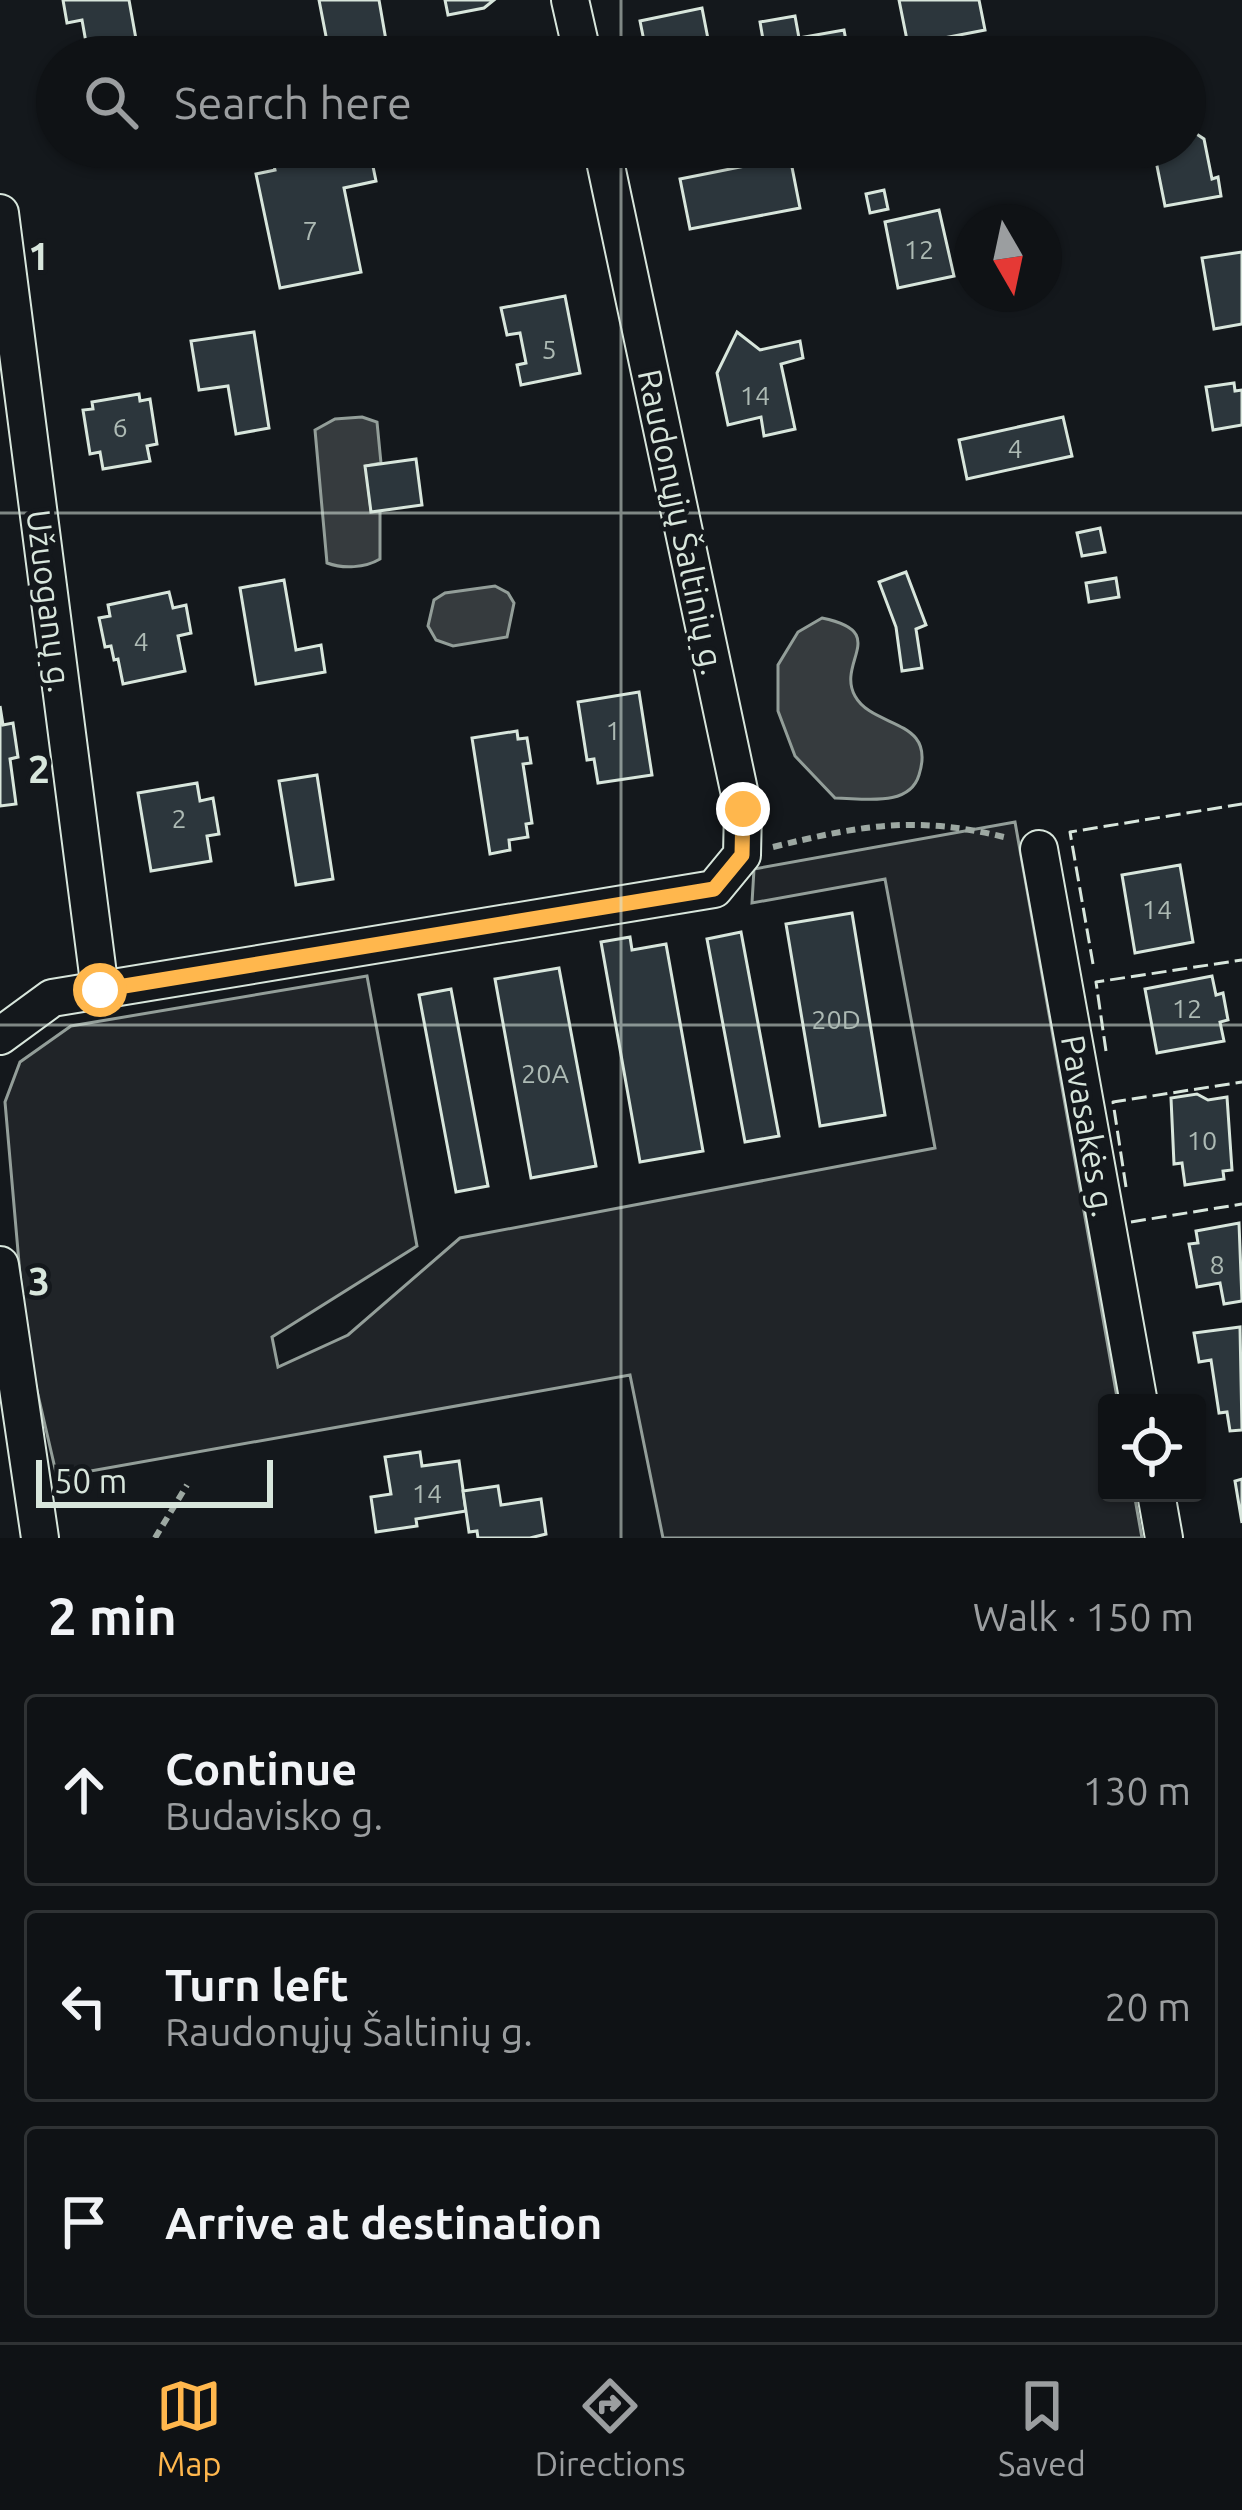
<!DOCTYPE html>
<meta charset="utf-8">
<style>
body{margin:0;font-family:Ubuntu,sans-serif;background:#1d2022;color:#f1f3f6}
.controls{position:absolute;right:36px;bottom:36px;display:grid;overflow:hidden;border-radius:12px;box-shadow:0 3px 9px #0004}
.controls button{width:108px;height:108px;display:grid;place-items:center;padding:0;border:0;border-bottom:3px solid #2f3234;background:#0f1215;color:#f1f3f6;font:60px sans-serif}
.compass{position:absolute;left:954px;top:204px;width:108px;height:108px;border-radius:50%;background:#0f1215;box-shadow:0 3px 9px #0004;rotate:171deg}
.scale{position:absolute;left:36px;bottom:30px;width:237px;box-sizing:border-box;padding-left:12px;border:6px solid #d8e6dc;border-top:0;font-size:33px;line-height:42px;white-space:nowrap;color:#d8e6dc;-webkit-text-stroke:9px #14181c;paint-order:stroke}
.stop{position:absolute;width:36px;height:36px;margin:-27px;border:9px solid #ffb74d;border-radius:50%;background:#fff}
.stop.end{background:#ffb74d;border-color:#fff;box-shadow:0 3px 12px #0008}
.list{margin:0;padding:0;list-style:none}
h2{display:flex;justify-content:space-between;align-items:center;height:156px;margin:0;padding:0 48px;font-size:51px}
h2 small{font-size:39px;font-weight:400;color:#9b9ea0}
.list li{display:grid;grid-template-columns:78px 1fr auto;gap:36px;align-items:center;box-sizing:border-box;height:192px;margin:0 24px 24px;padding:0 24px;border:3px solid #2f3234;border-radius:12px}
.list b{display:block;font-size:45px;white-space:nowrap}
.list p{margin:0;font-size:39px;white-space:nowrap;color:#9b9ea0}
.list em{font-size:39px;font-style:normal;color:#9b9ea0}
.icon{flex:none;width:66px;height:66px;fill:none;stroke:currentColor;stroke-width:2;stroke-linecap:round;stroke-linejoin:round}
.map{position:relative;flex:none;width:1242px;height:1538px;overflow:hidden}
.search{position:absolute;background:#0f1215;box-shadow:0 3px 9px #0004;left:36px;right:36px;top:36px;height:132px;display:flex;align-items:center;gap:30px;box-sizing:border-box;padding:0 42px;border-radius:66px;color:#9b9ea0;font-size:45px}
.sheet{height:804px;background:#0f1215}
nav{display:flex;justify-content:space-around;align-items:center;box-sizing:border-box;height:168px;border-top:3px solid #2f3234;background:#0f1215;font-size:33px;color:#9b9ea0}
nav a{display:grid;justify-items:center;gap:6px}
nav .on{color:#ffb74d}
.map>svg:first-child{display:block}
.green{fill:#202428;stroke:#939e99;stroke-width:3}
.water{fill:#363b3e;stroke:#939e99;stroke-width:3}
.building{fill:#2c363c;stroke:#d8e6dc;stroke-width:3}
.lines{fill:none;stroke-linecap:round;stroke-linejoin:round}
.minor-casing{stroke:#d8e6dc;stroke-width:40}
.path{stroke:#9da8a2;stroke-width:6;stroke-dasharray:9 6;stroke-linecap:butt}
.minor{stroke:#14181c;stroke-width:36}
.fence{stroke:#d8e6dc;stroke-width:3;stroke-dasharray:15 6;stroke-linecap:butt}
.route{stroke:#ffb74d;stroke-width:15}
.grid{fill:none;stroke:#d8e6dc;stroke-width:3;stroke-opacity:0.55}
.labels{text-anchor:middle;dominant-baseline:central;stroke-width:9;stroke-linejoin:round;paint-order:stroke}
.number-label{font-size:27px;fill:#adbab4}
.street-label{font-size:33px;fill:#d8e6dc;stroke:#14181c}
.grid-label{font-size:39px;text-anchor:middle;font-weight:bold;fill:#d8e6dc;stroke:#14181c;stroke-width:9;stroke-linejoin:round;paint-order:stroke}
</style>
<div class="map">
<svg width="1242" height="1538" viewBox="0 0 1242 1538">
<rect width="100%" height="100%" fill="#14181c"/>
<!-- green -->
<path class="green" d="M1015,822L1118,1403H1107V1493H1134L1142,1538H663L630,1375L57,1477L26,1343L5,1102L20,1062L71,1026L367,976L417,1246L272,1337L278,1367L348,1335L460,1238L935,1148L885,879L752,903L754,869Z"/>
<!-- water -->
<g class="water">
<path d="M362,417L377,422L381,463L366,466L371,511H380V559C365,568 343,569 327,563L315,430L335,419Z"/>
<path d="M495,586L508,593L514,603L507,637L453,646L436,640L428,626L434,600L445,593Z"/>
<path d="M822,618C891,632 836,662 855,696C873,729 937,718 919,775C909,808 863,798 835,798L795,756L778,711V665L798,632Z"/>
</g>
<!-- building -->
<g class="building">
<path d="M63,0H129L136,39L87,48L82,20L67,23Z"/>
<path d="M319,0H379L387,46L330,57Z"/>
<path d="M445,0H494L484,8L448,15Z"/>
<path d="M899,0H979L985,30L908,45Z"/>
<path d="M702,8L709,44L647,56L640,21Z"/>
<path d="M795,16L799,38L844,30L849,57H766L760,22Z"/>
<path d="M1153,45L1155,57L1084,56Z"/>
<path d="M1195,133L1204,139L1212,179L1218,177L1221,196L1165,206L1154,151L1185,147V135Z"/>
<path d="M342,147H369L376,181L344,188L361,272L280,288L256,174L275,170L273,161Z"/>
<path d="M866,147H928L885,157L883,150L868,154Z"/>
<path d="M790,157L800,208L690,229L680,179Z"/>
<path d="M884,190L888,209L870,213L866,194Z"/>
<path d="M939,210L954,276L898,288L885,222Z"/>
<path d="M1242,252V324L1214,329L1202,258Z"/>
<path d="M565,296L580,373L521,385L517,365L526,363L520,333L507,335L501,308Z"/>
<path d="M254,332L269,428L236,434L228,386L199,390L191,341Z"/>
<path d="M737,332L760,350L800,341L803,358L781,364L795,429L764,436L761,417L728,425L717,373Z"/>
<path d="M1234,383L1235,391L1242,390V425L1213,430L1206,387Z"/>
<path d="M139,394L140,401L150,399L157,444L147,446L150,461L103,469L100,452L90,454L83,410L93,409L92,402Z"/>
<path d="M1063,417L1072,456L967,479L959,440Z"/>
<path d="M416,459L422,505L371,512L365,466Z"/>
<path d="M1100,528L1105,552L1082,556L1077,533Z"/>
<path d="M906,572L926,625L916,629L922,668L902,671L896,627L879,582Z"/>
<path d="M1116,578L1119,597L1089,602L1086,583Z"/>
<path d="M284,580L296,650L321,645L325,672L256,684L240,588Z"/>
<path d="M169,592L173,608L186,605L191,633L178,636L185,671L123,684L118,659L114,660L111,646L105,647L99,618L110,616L108,605Z"/>
<path d="M639,692L652,775L598,783L594,759L587,760L578,702Z"/>
<path d="M0,706L3,725L13,723L18,757L10,759L16,804L0,806Z"/>
<path d="M517,731L518,739L527,738L531,763L523,764L532,823L526,824L528,837L509,840L510,850L490,854L472,738Z"/>
<path d="M317,775L333,879L296,885L279,781Z"/>
<path d="M197,783L200,801L213,798L219,834L207,836L211,861L151,871L138,793Z"/>
<path d="M1180,865L1193,942L1135,953L1122,875Z"/>
<path d="M852,913L885,1115L820,1126L786,924Z"/>
<path d="M741,932L779,1136L745,1142L707,939Z"/>
<path d="M630,937L632,950L666,944L703,1151L640,1162L601,942Z"/>
<path d="M559,968L596,1166L531,1178L495,979Z"/>
<path d="M1212,976L1216,995L1223,993L1228,1020L1220,1022L1224,1041L1157,1053L1145,989Z"/>
<path d="M451,989L488,1186L456,1192L419,995Z"/>
<path d="M1197,1094L1208,1100L1227,1097L1232,1170L1223,1171L1224,1179L1185,1185L1182,1163L1174,1164L1171,1098Z"/>
<path d="M1239,1223L1242,1301L1224,1304L1220,1283L1197,1287L1189,1244L1198,1243L1196,1231Z"/>
<path d="M1240,1327L1242,1430L1230,1431L1227,1412L1219,1413L1211,1360L1199,1362L1194,1333Z"/>
<path d="M420,1452L422,1466L459,1461L466,1511L416,1519L417,1526L376,1532L371,1497L391,1494L385,1457Z"/>
<path d="M1242,1479V1523L1235,1481Z"/>
<path d="M498,1486L501,1505L541,1499L546,1534L530,1538H478L477,1531L469,1532L463,1491Z"/>
</g>
<g class="lines">
<!-- minor casing -->
<g class="minor-casing">
<g id="minor">
<path d="M570,0L583,57"/>
<path d="M0,213L100,990"/>
<path d="M1039,849L1139,1403"/>
<path d="M0,1036L52,998L714,889L742,855L743,809L602,147"/>
<path d="M0,1265L40,1538"/>
<path d="M1156,1493L1164,1538"/>
</g>
</g>
<!-- path -->
<g class="path">
<path d="M773,847C862,825 917,815 1008,838"/>
<path d="M155,1538L187,1485"/>
</g>
<!-- minor -->
<use href="#minor" class="minor"/>
<!-- fence -->
<g class="fence">
<path d="M1093,964L1070,832L1242,804"/>
<path d="M1106,1051L1096,982L1242,960"/>
<path d="M1126,1187L1113,1102L1242,1082"/>
<path d="M1131,1222L1242,1204"/>
</g>
</g>
<g class="lines">
<!-- route -->
<path class="route" d="M100,990L714,889L742,855L743,809"/>
</g>
<!-- grid -->
<path class="grid" d="M621,0V57M621,147V1538M0,513H1242M0,1025H1242"/>
<g class="labels">
<!-- number labels -->
<g class="number-label">
<text x="310" y="230">7</text>
<text x="919" y="249">12</text>
<text x="549" y="349">5</text>
<text x="755" y="395">14</text>
<text x="120" y="427">6</text>
<text x="1015" y="448">4</text>
<text x="141" y="641">4</text>
<text x="613" y="730">1</text>
<text x="179" y="818">2</text>
<text x="1157" y="909">14</text>
<text x="1187" y="1008">12</text>
<text x="836" y="1019">20D</text>
<text x="545" y="1073">20A</text>
<text x="1202" y="1140">10</text>
<text x="1217" y="1264">8</text>
<text x="427" y="1493">14</text>
</g>
<!-- street labels -->
<g class="street-label">
<text transform="translate(682 522) rotate(78)">Raudonųjų Šaltinių g.</text>
<text transform="translate(50 601) rotate(83)">Užuoganų g.</text>
<text transform="translate(1089 1126) rotate(80)">Pavasakės g.</text>
</g>
</g>
<g class="grid-label">
<text x="39" y="270">1</text>
<text x="39" y="783">2</text>
<text x="39" y="1295">3</text>
</g>
</svg>
<div class="controls">
<button><svg class="icon" aria-label="locate" viewBox="0 0 24 24"><circle cx="12" cy="12" r="6"/><path d="M12 2v4M12 18v4M2 12h4M18 12h4"/></svg></button>
</div>
<svg class="compass" viewBox="-18 -18 36 36"><path d="M0-13l5 13h-10z" fill="#e53935"/><path d="M0 13l5-13h-10z" fill="#9b9ea0"/></svg>
<div class="scale">50 m</div>
<div class="stop" style="left:100px;top:990px"></div>
<div class="stop end" style="left:743px;top:809px"></div>
<div class="search"><svg class="icon" aria-label="search" viewBox="0 0 24 24"><circle cx="10" cy="10" r="6"/><path d="M15 15l6 6"/></svg>Search here</div>
</div>
<section class="sheet">
<h2>2 min<small>Walk · 150 m</small></h2>
<ul class="list">
<li><svg class="icon" aria-label="ahead" viewBox="0 0 24 24"><path d="M12 20V5M6 11l6-6 6 6"/></svg><div><b>Continue</b><p>Budavisko g.</p></div><em>130 m</em></li>
<li><svg class="icon" aria-label="left" viewBox="0 0 24 24"><path d="M17 20v-9H6M10 6l-5 5 5 5"/></svg><div><b>Turn left</b><p>Raudonųjų Šaltinių g.</p></div><em>20 m</em></li>
<li><svg class="icon" aria-label="arrive" viewBox="0 0 24 24"><path d="M6 21V4h12l-3 4 3 4H6"/></svg><div><b>Arrive at destination</b></div></li>
</ul>
</section>
<nav>
<a class="on"><svg class="icon" aria-label="map" viewBox="0 0 24 24"><path d="M3 6l6-2 6 2 6-2v14l-6 2-6-2-6 2zM9 4v14M15 6v14"/></svg>Map</a>
<a><svg class="icon" aria-label="directions" viewBox="0 0 24 24"><path d="M12 3l9 9-9 9-9-9zM9 14v-3h6M13 9l2 2-2 2"/></svg>Directions</a>
<a><svg class="icon" aria-label="saved" viewBox="0 0 24 24"><path d="M7 4h10v16l-5-4-5 4z"/></svg>Saved</a>
</nav>
